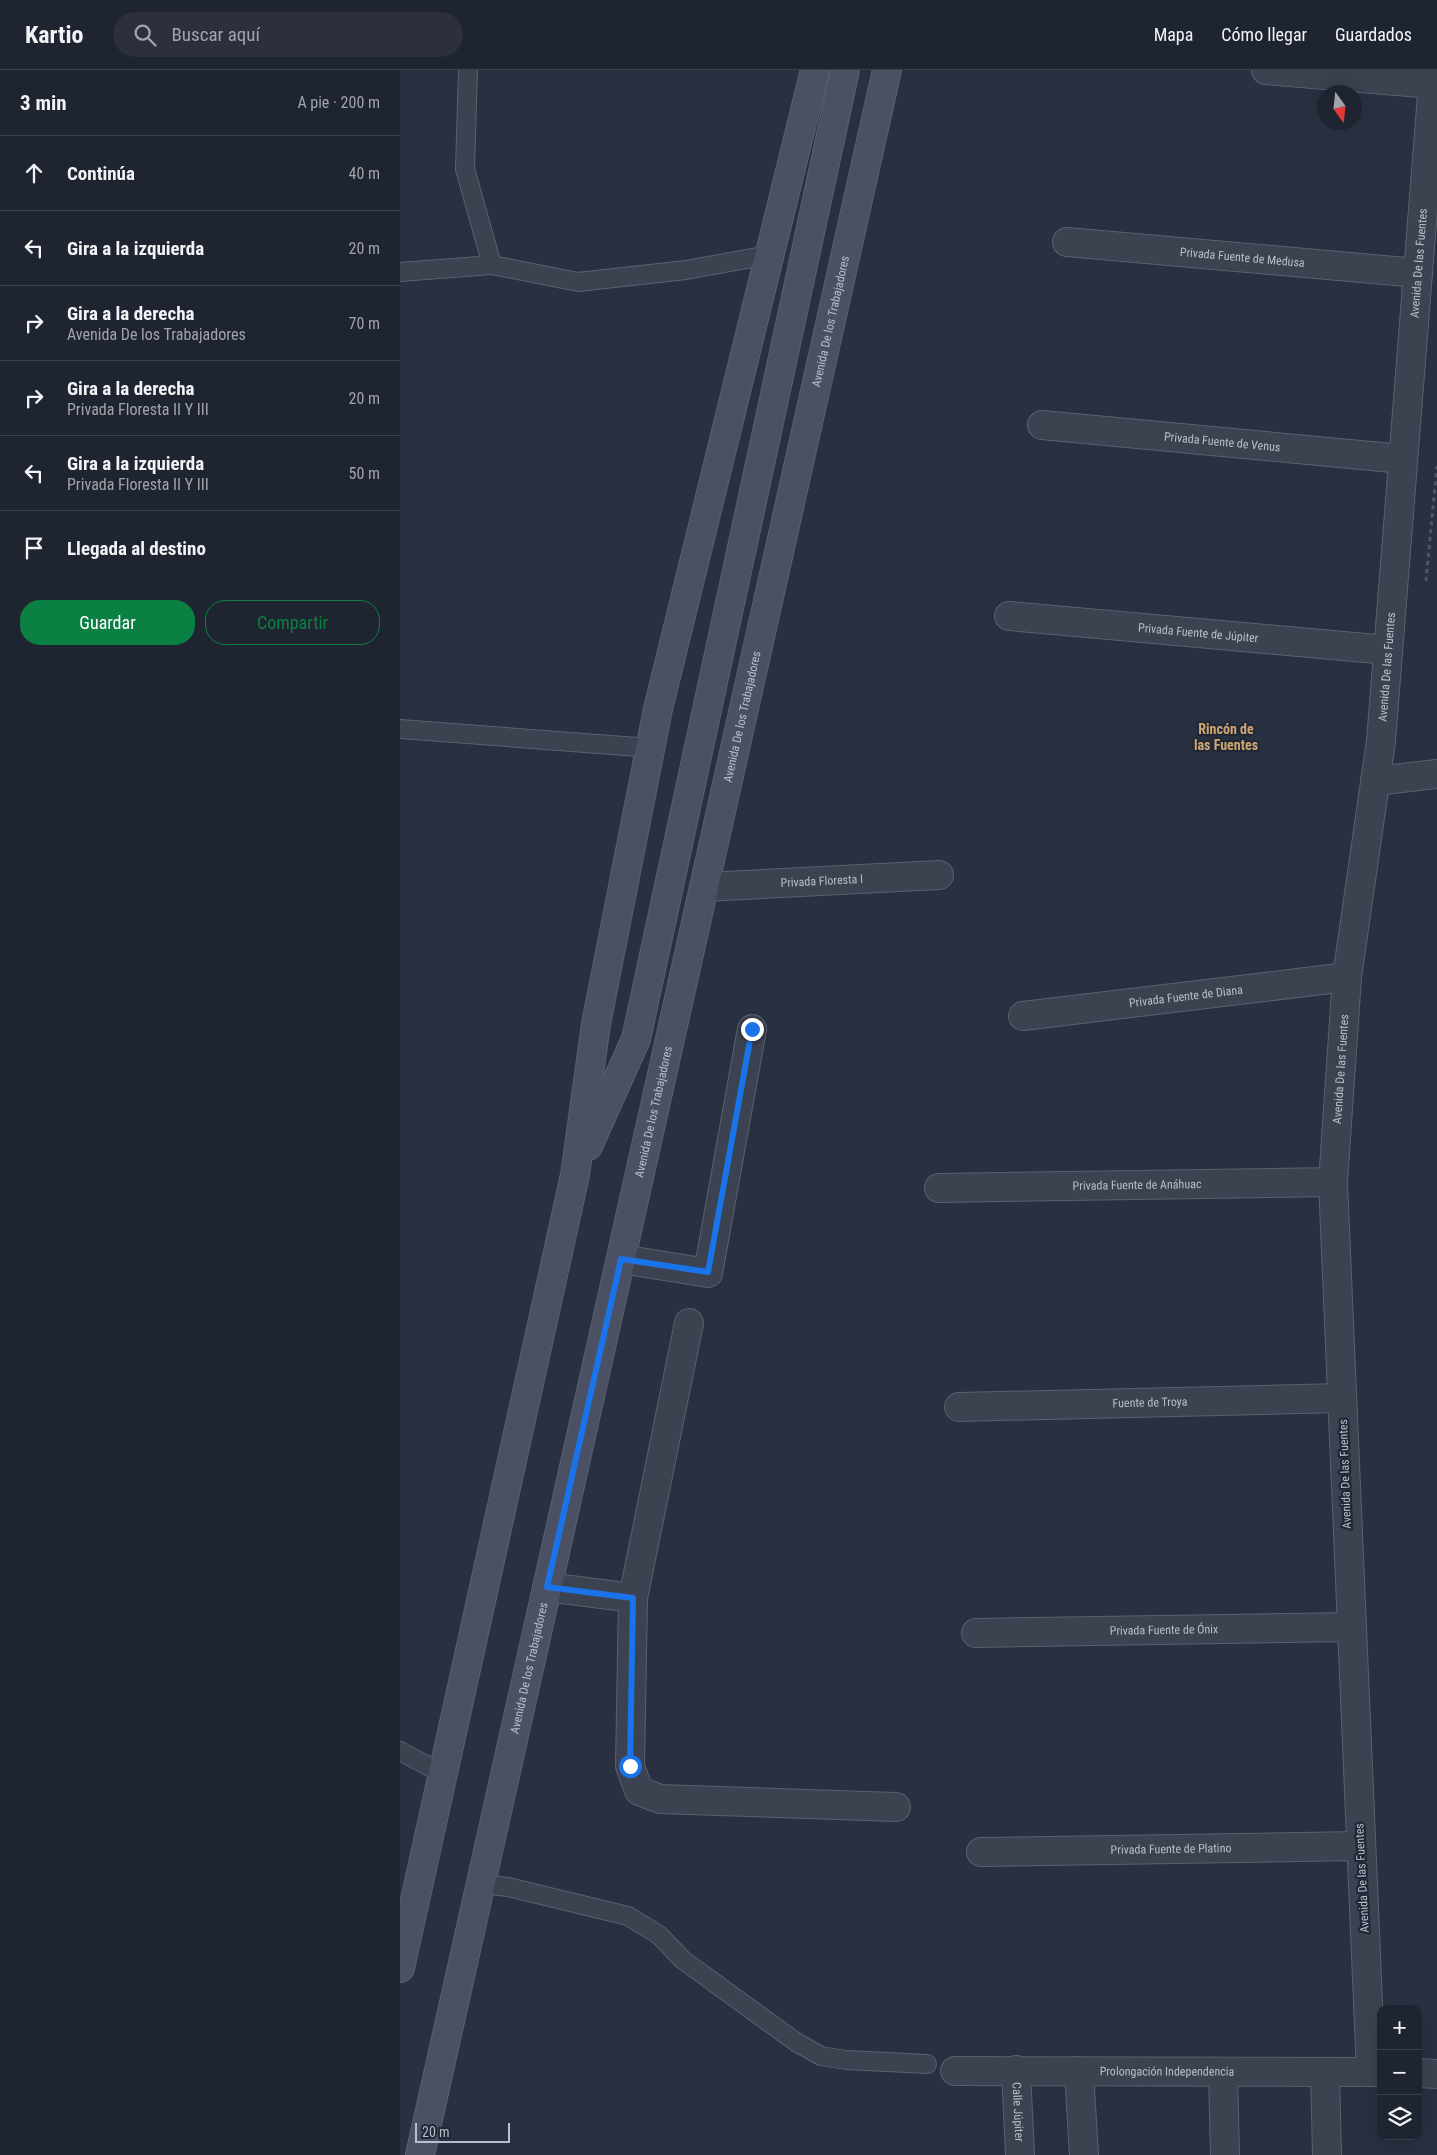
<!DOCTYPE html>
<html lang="es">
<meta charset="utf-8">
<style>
body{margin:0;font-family:"Roboto Condensed",sans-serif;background:#2c303d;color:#f1f3f6}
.controls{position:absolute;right:15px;bottom:15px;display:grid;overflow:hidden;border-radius:10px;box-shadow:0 5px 20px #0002}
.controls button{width:45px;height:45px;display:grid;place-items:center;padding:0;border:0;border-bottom:1px solid #3c414d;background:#1f2431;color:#f1f3f6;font:25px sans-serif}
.compass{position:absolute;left:917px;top:15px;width:45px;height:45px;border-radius:50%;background:#1f2431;box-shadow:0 5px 20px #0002;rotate:165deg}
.scale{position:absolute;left:15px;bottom:12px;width:95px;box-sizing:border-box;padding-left:5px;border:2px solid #babecb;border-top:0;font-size:14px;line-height:18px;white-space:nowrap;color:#babecb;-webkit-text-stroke:4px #212736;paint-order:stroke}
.stop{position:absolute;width:15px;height:15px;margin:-11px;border:4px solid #1a73e8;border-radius:50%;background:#fff}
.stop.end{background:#1a73e8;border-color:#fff;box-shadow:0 1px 5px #0008}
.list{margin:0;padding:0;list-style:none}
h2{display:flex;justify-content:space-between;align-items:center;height:65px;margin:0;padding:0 20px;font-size:21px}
h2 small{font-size:16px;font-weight:400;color:#a1a4ab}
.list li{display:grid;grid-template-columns:32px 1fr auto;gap:15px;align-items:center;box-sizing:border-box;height:75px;padding:0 20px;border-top:1px solid #3c414d}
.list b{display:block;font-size:19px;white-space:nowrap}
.list p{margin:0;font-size:16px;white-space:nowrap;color:#a1a4ab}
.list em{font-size:16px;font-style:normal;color:#a1a4ab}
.actions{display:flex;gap:10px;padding:15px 20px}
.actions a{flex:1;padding:11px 0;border:1px solid #0b8043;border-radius:20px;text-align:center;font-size:18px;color:#0b8043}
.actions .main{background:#0b8043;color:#fff}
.icon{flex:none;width:28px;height:28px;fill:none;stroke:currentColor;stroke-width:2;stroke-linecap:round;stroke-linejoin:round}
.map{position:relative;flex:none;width:1037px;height:2085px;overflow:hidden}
header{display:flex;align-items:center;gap:30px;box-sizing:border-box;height:70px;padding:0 25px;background:#1f2431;border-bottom:1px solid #3c414d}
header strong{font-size:24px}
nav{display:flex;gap:28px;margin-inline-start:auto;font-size:18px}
.search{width:350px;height:45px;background:#2c303d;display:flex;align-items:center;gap:12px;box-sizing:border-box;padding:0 18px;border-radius:28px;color:#a1a4ab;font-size:19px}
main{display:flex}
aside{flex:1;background:#1f2431}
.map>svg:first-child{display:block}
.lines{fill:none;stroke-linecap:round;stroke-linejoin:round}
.service-casing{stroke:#5b606e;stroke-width:20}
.minor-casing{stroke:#5b606e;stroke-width:30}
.tertiary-casing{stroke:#5b606e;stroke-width:30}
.secondary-casing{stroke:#5b606e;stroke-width:30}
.path{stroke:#4b5b60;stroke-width:3;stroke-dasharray:4 4;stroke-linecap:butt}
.service{stroke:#3d4251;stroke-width:18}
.minor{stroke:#3d4251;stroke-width:28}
.tertiary{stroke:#3d4251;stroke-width:28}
.secondary{stroke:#4b5163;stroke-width:28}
.route{stroke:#1a73e8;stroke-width:6}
.labels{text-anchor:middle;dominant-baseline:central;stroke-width:4.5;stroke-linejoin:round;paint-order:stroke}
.street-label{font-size:12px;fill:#babecb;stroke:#212736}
.neighbourhood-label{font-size:14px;font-weight:bold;fill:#cea771;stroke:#212736}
</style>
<header>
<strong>Kartio</strong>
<div class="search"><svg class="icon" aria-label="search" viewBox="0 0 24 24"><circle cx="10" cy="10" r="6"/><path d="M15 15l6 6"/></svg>Buscar aquí</div>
<nav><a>Mapa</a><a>Cómo llegar</a><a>Guardados</a></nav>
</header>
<main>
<aside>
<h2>3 min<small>A pie · 200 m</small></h2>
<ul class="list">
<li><svg class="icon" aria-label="ahead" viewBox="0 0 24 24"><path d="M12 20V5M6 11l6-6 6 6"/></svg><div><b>Continúa</b></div><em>40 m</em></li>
<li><svg class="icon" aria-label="left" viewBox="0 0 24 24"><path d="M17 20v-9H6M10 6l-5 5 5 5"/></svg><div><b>Gira a la izquierda</b></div><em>20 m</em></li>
<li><svg class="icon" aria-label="right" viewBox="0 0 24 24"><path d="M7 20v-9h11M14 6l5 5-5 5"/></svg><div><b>Gira a la derecha</b><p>Avenida De los Trabajadores</p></div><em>70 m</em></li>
<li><svg class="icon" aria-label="right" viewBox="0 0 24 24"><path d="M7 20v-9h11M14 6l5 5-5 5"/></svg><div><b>Gira a la derecha</b><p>Privada Floresta II Y III</p></div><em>20 m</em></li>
<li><svg class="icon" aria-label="left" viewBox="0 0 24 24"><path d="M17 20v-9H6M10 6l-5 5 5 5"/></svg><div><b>Gira a la izquierda</b><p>Privada Floresta II Y III</p></div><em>50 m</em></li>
<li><svg class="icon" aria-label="arrive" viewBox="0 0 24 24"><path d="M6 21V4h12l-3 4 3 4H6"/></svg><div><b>Llegada al destino</b></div></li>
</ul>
<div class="actions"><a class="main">Guardar</a><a>Compartir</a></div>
</aside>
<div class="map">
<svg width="1037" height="2085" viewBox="0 0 1037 2085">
<rect width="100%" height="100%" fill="#293041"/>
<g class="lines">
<!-- service casing -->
<g class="service-casing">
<g id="service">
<path d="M68,0L65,99L92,195L178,212L286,200L369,185"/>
<path d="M0,202L92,195"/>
<path d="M0,659L251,678"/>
<path d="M0,1681L43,1704"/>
<path d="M81,1814L108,1817L228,1846L259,1865L283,1890L396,1972L421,1986L446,1990L527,1994"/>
</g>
</g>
<!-- minor casing -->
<g class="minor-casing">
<g id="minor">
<path d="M866,0L1033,14"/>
<path id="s1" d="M667,172L1018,203"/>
<path id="s2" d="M642,355L1003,389"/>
<path id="s3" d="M609,546L988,580"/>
<path d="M975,711L1037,704"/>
<path id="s4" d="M304,817L539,805"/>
<path id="s5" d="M623,946L947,907"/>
<path id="s6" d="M539,1118L933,1112"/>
<path d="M221,1189L308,1203L352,959"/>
<path d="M289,1253L233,1528L230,1696L239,1721L260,1729L496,1737"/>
<path id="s7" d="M559,1337L942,1328"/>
<path d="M147,1517L233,1528"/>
<path id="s8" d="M576,1563L951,1557"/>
<path id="s9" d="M581,1782L960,1776"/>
<path id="s10" d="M616,2000L620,2085"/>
<path d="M679,2001L684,2085"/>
<path d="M823,2002L825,2085"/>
<path d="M925,2002L927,2085"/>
<path id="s11" d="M971,2002L933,1112L947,907L981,671L1034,0"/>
</g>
</g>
<!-- tertiary casing -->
<g class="tertiary-casing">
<g id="tertiary">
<path id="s12" d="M555,2001L981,2002"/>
<path d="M1018,2003L1037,2004"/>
</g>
</g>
<!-- secondary casing -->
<g class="secondary-casing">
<g id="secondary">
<path d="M188,1076L236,969L445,0"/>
<path d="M0,1898L175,1105L196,954L258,639L415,0"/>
<path id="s13" d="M20,2085L487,0"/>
</g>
</g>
<!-- path -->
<path class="path" d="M1026,511L1037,396"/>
<!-- service -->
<use href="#service" class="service"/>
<!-- minor -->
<use href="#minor" class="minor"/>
<!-- tertiary -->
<use href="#tertiary" class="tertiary"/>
<!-- secondary -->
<use href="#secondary" class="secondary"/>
</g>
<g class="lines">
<!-- route -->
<path class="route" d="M230,1696L233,1528L147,1517L221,1189L308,1202L352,959"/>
</g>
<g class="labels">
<!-- street labels -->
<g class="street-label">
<text stroke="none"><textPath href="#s1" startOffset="176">Privada Fuente de Medusa</textPath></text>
<text stroke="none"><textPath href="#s11" startOffset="1814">Avenida De las Fuentes</textPath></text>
<text stroke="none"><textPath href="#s13" startOffset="1879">Avenida De los Trabajadores</textPath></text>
<text stroke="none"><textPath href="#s2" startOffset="181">Privada Fuente de Venus</textPath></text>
<text stroke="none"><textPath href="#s3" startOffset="190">Privada Fuente de Júpiter</textPath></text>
<text stroke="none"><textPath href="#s11" startOffset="1409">Avenida De las Fuentes</textPath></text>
<text stroke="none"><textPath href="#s13" startOffset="1474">Avenida De los Trabajadores</textPath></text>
<text stroke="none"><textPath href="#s4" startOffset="118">Privada Floresta I</textPath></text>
<text stroke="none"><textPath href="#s5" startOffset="164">Privada Fuente de Diana</textPath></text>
<text stroke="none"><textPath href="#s11" startOffset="1004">Avenida De las Fuentes</textPath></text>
<text stroke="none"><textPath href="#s13" startOffset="1069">Avenida De los Trabajadores</textPath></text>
<text stroke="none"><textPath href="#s6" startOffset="198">Privada Fuente de Anáhuac</textPath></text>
<text stroke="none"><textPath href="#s7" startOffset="191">Fuente de Troya</textPath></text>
<text transform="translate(945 1404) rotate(-92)">Avenida De las Fuentes</text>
<text stroke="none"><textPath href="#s8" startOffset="188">Privada Fuente de Ónix</textPath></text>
<text stroke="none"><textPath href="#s13" startOffset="499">Avenida De los Trabajadores</textPath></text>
<text stroke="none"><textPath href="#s9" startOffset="190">Privada Fuente de Platino</textPath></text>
<text transform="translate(962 1808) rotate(-93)">Avenida De las Fuentes</text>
<text stroke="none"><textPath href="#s12" startOffset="212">Prolongación Independencia</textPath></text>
<text stroke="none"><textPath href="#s10" startOffset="42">Calle Júpiter</textPath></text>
</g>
<!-- neighbourhood labels -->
<g class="neighbourhood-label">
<text x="826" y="659">Rincón de<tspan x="826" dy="16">las Fuentes</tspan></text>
</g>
</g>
</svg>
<div class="controls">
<button>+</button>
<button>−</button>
<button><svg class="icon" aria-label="layers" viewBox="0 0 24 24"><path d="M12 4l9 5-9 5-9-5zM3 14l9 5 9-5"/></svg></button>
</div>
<svg class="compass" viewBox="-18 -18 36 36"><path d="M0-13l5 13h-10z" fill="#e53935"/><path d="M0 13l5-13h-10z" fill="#a1a4ab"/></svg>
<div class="scale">20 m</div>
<div class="stop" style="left:230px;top:1696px"></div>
<div class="stop end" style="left:352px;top:959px"></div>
</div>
</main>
